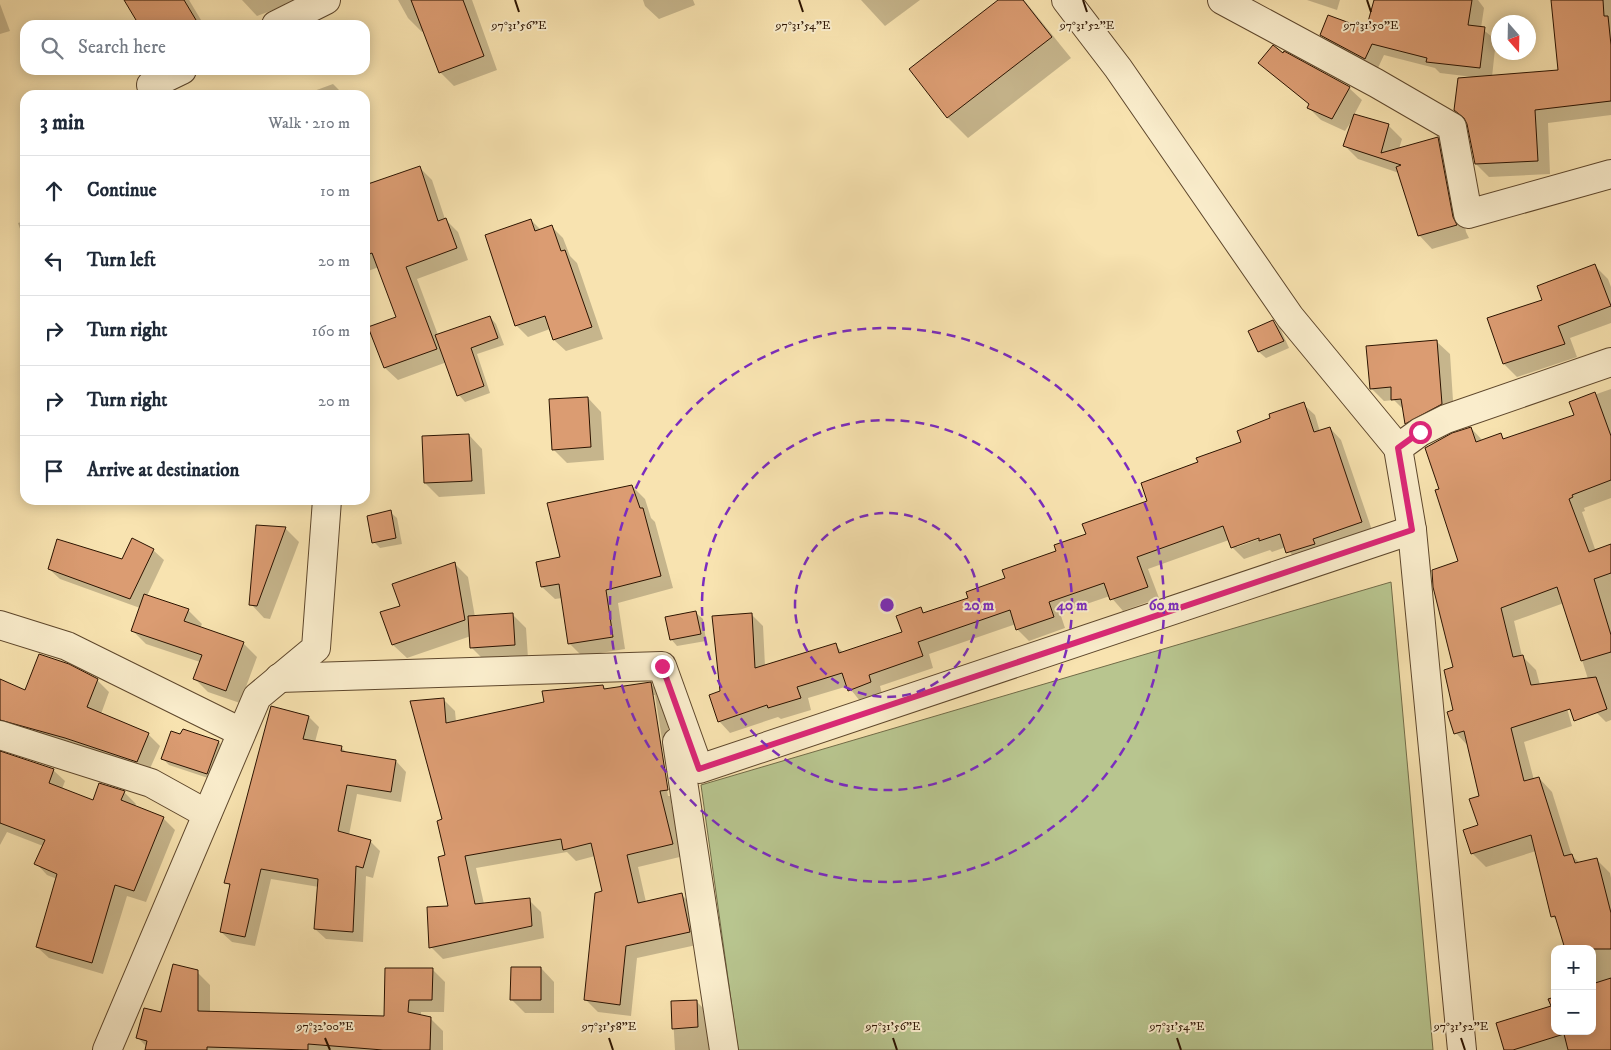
<!DOCTYPE html>
<meta charset="utf-8">
<style>
body{margin:0;font-family:"IM FELL DW Pica",serif;background:#f6f6f7;color:#1f2937}
.controls{position:absolute;right:15px;bottom:15px;display:grid;overflow:hidden;border-radius:10px;box-shadow:0 2px 12px #0003}
.controls button{width:45px;height:45px;display:grid;place-items:center;padding:0;border:0;border-bottom:1px solid #e0e1e3;background:#fff;color:#1f2937;font:25px sans-serif}
.compass{position:absolute;left:1491px;top:15px;width:45px;height:45px;border-radius:50%;background:#fff;box-shadow:0 2px 12px #0003;rotate:160deg}
.stop{position:absolute;width:15px;height:15px;margin:-11px;border:4px solid #db2777;border-radius:50%;background:#fff}
.stop.end{background:#db2777;border-color:#fff;box-shadow:0 1px 5px #0008}
.list{margin:0;padding:0;list-style:none}
h2{display:flex;justify-content:space-between;align-items:center;height:65px;margin:0;padding:0 20px;font-size:21px}
h2 small{font-size:16px;font-weight:400;color:#747a83}
.list li{display:grid;grid-template-columns:32px 1fr auto;gap:15px;align-items:center;box-sizing:border-box;height:70px;padding:0 20px;border-top:1px solid #e0e1e3}
.list b{display:block;font-size:19px;white-space:nowrap}
.list em{font-size:16px;font-style:normal;color:#747a83}
.icon{flex:none;width:28px;height:28px;fill:none;stroke:currentColor;stroke-width:2;stroke-linecap:round;stroke-linejoin:round}
.map{position:relative;flex:none;width:1611px;height:1050px;overflow:hidden}
.search{position:absolute;background:#fff;box-shadow:0 2px 12px #0003;left:20px;top:20px;width:350px;height:55px;display:flex;align-items:center;gap:12px;box-sizing:border-box;padding:0 18px;border-radius:15px;color:#747a83;font-size:19px}
.panel{position:absolute;background:#fff;box-shadow:0 2px 12px #0003;left:20px;top:90px;width:350px;height:415px;border-radius:15px}
.map>svg:first-child{display:block}
.green{fill:#b8c58f;stroke:#726c48}
.shadow{fill:#0003;fill-rule:evenodd}
.building{fill:#db9c72;stroke:#2b1300}
.lines{fill:none;stroke-linecap:round;stroke-linejoin:round}
.minor-casing{stroke:#5e472c;stroke-width:30}
.minor{stroke:#faedcc;stroke-width:28}
.route{stroke:#db2777;stroke-width:6}
.ticks{fill:none;stroke:#2b1300;stroke-width:2}
.ring{fill:none;stroke:#7b2cbf;stroke-width:2.5;stroke-dasharray:9 6}
.ticks-label{font-size:12px;text-anchor:middle;fill:#2b1300;stroke:#faedcc;stroke-width:4;stroke-linejoin:round;paint-order:stroke}
.centre{fill:#7b2cbf;stroke:#faedcc;stroke-width:2.5}
.ring-label{font-size:15px;text-anchor:middle;font-weight:bold;fill:#7b2cbf;stroke:#faedcc;stroke-width:4;stroke-linejoin:round;paint-order:stroke}
</style>
<div class="map">
<svg width="1611" height="1050" viewBox="0 0 1611 1050">
<rect width="100%" height="100%" fill="#f8e3b0"/>
<filter id="stains"><feTurbulence type="fractalNoise" baseFrequency=".004" numOctaves="4"/><feColorMatrix values="0 0 0 0 .2 0 0 0 0 .09 0 0 0 0 .02 0 0 0 .5 -.17"/></filter>
<radialGradient id="worn" r=".72"><stop offset=".6" stop-color="#630" stop-opacity="0"/><stop offset="1" stop-color="#630" stop-opacity=".3"/></radialGradient>
<!-- green -->
<path class="green" d="M1391,582L1433,1050H738L701,785Z"/>
<!-- shadow -->
<g class="shadow">
<path d="M143,0H189L204,25H140Z"/>
<path d="M242,0H293L294,2L257,16Z"/>
<path d="M398,0H472L497,70L454,86L440,72L424,31L422,32L408,18Z"/>
<path d="M643,0H693L695,5L659,19L645,6Z"/>
<path d="M861,0H920L885,26Z"/>
<path d="M1000,0H1024L1071,58L968,138L948,118L910,69Z"/>
<path d="M1307,0H1340L1337,10Z"/>
<path d="M1375,0H1478L1484,8L1481,28L1496,40L1492,77L1560,71L1552,0H1611V115L1548,123L1550,174L1489,177L1476,164L1468,122L1455,110L1473,77L1440,73L1435,68L1384,55L1377,70L1334,47L1322,35L1367,31Z"/>
<path d="M0,4L10,31L0,34Z"/>
<path d="M1283,55L1349,88L1362,100L1354,115L1389,126L1402,139L1399,149L1438,138L1451,152L1466,232L1469,238L1432,249L1419,235L1399,173L1358,159L1345,146L1353,119L1345,131L1321,120L1309,108L1310,105L1260,63Z"/>
<path d="M333,84L344,95H303Z"/>
<path d="M420,168L432,180L445,219L458,232L468,260L417,279L438,335L490,317L496,324L504,345L477,354L490,393L465,402L459,395L447,362L398,380L385,368L370,328L397,318L379,267L365,272V180L367,185Z"/>
<path d="M531,220L541,230L551,226L563,238L570,256L577,263L603,339L566,351L554,340L550,329L528,337L516,325Z"/>
<path d="M25,221V243L18,223Z"/>
<path d="M1595,266L1608,279L1611,287V323L1570,338L1577,357L1517,377L1504,364L1489,319L1544,300Z"/>
<path d="M25,317V331L20,318Z"/>
<path d="M1273,322L1280,328L1289,348L1266,358L1259,352L1250,332Z"/>
<path d="M1437,342L1450,354L1454,416L1419,436L1406,423L1404,410L1394,400L1384,401L1371,388Z"/>
<path d="M1611,389V498L1584,508L1585,511L1582,512L1595,549L1611,545V720L1606,722L1593,709L1588,679L1564,603L1514,621L1522,656L1536,670L1540,685L1564,698L1572,726L1524,742L1534,780L1539,778L1552,792L1572,856L1580,863L1596,859L1610,873L1611,878V1050H1505L1552,1007L1555,998V1031H1592V949L1552,916L1536,851L1486,867L1472,853L1479,826L1480,797L1469,747L1456,733L1454,668L1460,561L1440,490L1471,428L1483,441L1500,435L1506,440L1576,416L1571,403Z"/>
<path d="M588,398L601,412L604,460L567,463L553,449Z"/>
<path d="M1303,404L1315,415L1320,432L1330,428L1341,440L1373,533L1299,564L1286,547L1272,552L1270,550L1244,559L1232,547L1229,540L1148,569L1159,598L1123,611L1110,596L1060,613L1065,628L1029,641L1017,629L1016,624L929,654L933,668L880,686L882,694L860,701L848,686L808,698L811,710L781,719L778,717L730,733L719,721L721,692L751,614L763,626L765,666L835,645L844,653L903,633L920,609L925,613L969,598L1058,552L1149,502L1199,463L1243,443L1272,419ZM1264,535L1265,537L1237,547V545Z"/>
<path d="M469,435L482,449L485,494L439,497L425,483Z"/>
<path d="M632,486L645,499L651,518L655,522L673,588L618,603L625,649L582,656L569,643L562,598L555,599L542,587L561,558Z"/>
<path d="M390,512L397,518L402,544L380,548L374,542Z"/>
<path d="M285,528L299,542L270,619L264,618L251,604Z"/>
<path d="M153,550L164,560L147,596L188,610L202,624L200,628L243,643L257,657L240,703L208,692L194,678L200,662L146,644L133,631L140,608L60,579L49,569L122,561Z"/>
<path d="M455,564L468,577L475,617L512,614L526,628L528,658L485,661L471,647V636L407,658L393,645L401,607Z"/>
<path d="M696,613L703,619L706,641L677,646L671,639Z"/>
<path d="M97,680L109,692L101,714L148,734L160,746L148,773L0,737V681L26,692Z"/>
<path d="M651,684L663,696L680,801L671,803L684,856L638,867L646,902L681,894L693,906L701,944L637,958L631,1016L598,1012L586,1000L603,892L595,856L576,861L567,852L476,868L484,904L529,900L541,912L544,938L443,959L431,947L449,907L443,820V699L455,711L456,722L545,703L603,686L606,690ZM652,695H655L671,796H668Z"/>
<path d="M309,717L319,727L315,742L341,747L347,753L396,761L406,772L401,802L357,794L349,835L370,841L380,851L373,878L366,876L363,942L326,939L315,929L319,887L271,879L255,946L232,942L221,932L231,887L226,882Z"/>
<path d="M219,742L225,749L214,780L169,765L163,759Z"/>
<path d="M0,751L53,770L65,781L62,789L94,801L124,792L136,804L134,807L163,818L175,830L146,902L127,896L103,974L49,958L37,947L57,879L47,875L36,863L43,846L7,832L0,845Z"/>
<path d="M541,968L554,982V1013H525L512,1000Z"/>
<path d="M432,969L445,982L444,1012H421V1016L430,1018L443,1031V1050H146L147,1047L138,1038L162,1014L197,972L210,985V1013L385,1017Z"/>
<path d="M696,1001L709,1014L710,1050H675L672,1003Z"/>
</g>
<!-- building -->
<g class="building">
<path d="M124,0H184L199,25H139Z"/>
<path d="M411,0H463L484,56L439,73Z"/>
<path d="M998,0H1023L1052,37L947,118L909,69Z"/>
<path d="M1374,0H1472L1468,25L1485,27L1480,68L1426,62L1427,58L1372,44L1365,59L1320,35L1328,15L1366,29Z"/>
<path d="M1551,0H1603L1604,16H1608L1611,45V101L1535,110L1538,161L1475,164L1467,124L1464,118L1454,110L1458,78L1558,70Z"/>
<path d="M1273,45L1283,53L1284,51L1350,87L1332,119L1307,108L1309,104L1258,63Z"/>
<path d="M1354,114L1389,124L1381,153L1438,137L1453,217L1457,225L1418,236L1396,167L1401,165L1343,146Z"/>
<path d="M420,166L438,221L446,218L457,248L406,267L437,349L384,368L368,327L396,317L372,253L365,256V185Z"/>
<path d="M531,219L535,231L552,225L561,251L565,250L592,327L553,340L545,316L515,326L485,235Z"/>
<path d="M1595,264L1611,306L1558,326L1565,344L1503,364L1487,318L1542,300L1537,286Z"/>
<path d="M490,316L498,338L471,348L484,386L457,396L435,335Z"/>
<path d="M1273,320L1284,341L1258,352L1248,331Z"/>
<path d="M1437,340L1442,404L1405,424L1401,399L1391,400V387L1370,389L1366,346Z"/>
<path d="M1595,392L1611,436V480L1572,495L1573,497L1569,499L1589,552L1611,544V573L1594,579L1611,635V652L1581,661L1557,587L1501,608L1513,657L1523,655L1531,685L1596,677L1607,709L1574,721L1570,709L1511,728L1524,781L1539,777L1564,856L1572,854L1575,863L1597,858L1611,913V949H1565L1555,916L1551,917L1531,835L1471,854L1463,830L1478,825L1469,799L1479,796L1464,731L1454,734L1447,712L1453,710L1444,670L1453,667L1433,587L1432,570L1458,561L1435,490L1439,489L1425,448L1452,433L1471,427L1476,442L1501,433L1503,439L1574,415L1569,402Z"/>
<path d="M588,397L591,447L552,450L549,399Z"/>
<path d="M1304,402L1314,432L1330,427L1362,522L1313,539L1315,544L1286,553L1280,534L1259,541V538L1231,548L1223,526L1137,557L1148,587L1110,600L1104,583L1049,602L1054,617L1016,630L1010,610L918,642L923,656L869,675L871,682L848,691L842,673L797,687L801,698L768,708L767,705L718,722L709,695L720,691L712,616L752,613L755,668L836,643L839,653L902,632L896,616L921,607L923,613L968,598L966,592L1005,578L1002,570L1056,551L1054,545L1086,534L1082,524L1147,501L1141,483L1198,462L1196,458L1241,442L1237,431L1270,418L1269,414Z"/>
<path d="M469,434L472,481L424,483L422,436Z"/>
<path d="M632,485L640,508H643L661,576L606,590L613,637L568,644L559,584L541,587L536,562L560,557L547,503Z"/>
<path d="M391,510L396,538L372,543L367,516Z"/>
<path d="M256,525L286,527L257,606L249,605Z"/>
<path d="M132,538L154,549L130,599L48,569L57,539L122,559Z"/>
<path d="M455,562L465,620L392,645L380,612L400,606L392,584Z"/>
<path d="M144,594L189,609L184,621L244,642L226,691L193,679L202,655L131,631Z"/>
<path d="M696,611L701,634L670,640L665,617Z"/>
<path d="M513,613L515,645L470,648L468,616Z"/>
<path d="M39,654L69,664L98,679L87,707L149,733L137,762L65,738L0,720V679L25,690Z"/>
<path d="M651,682L668,790L660,791L673,844L627,855L638,903L682,893L690,932L626,946L620,1005L584,1000L595,893L602,891L591,843L563,850L561,839L465,856L475,904L530,898L532,926L429,948L427,907L448,906L438,857L445,855L437,821L442,819L410,701L444,698L446,723L544,702L542,691L603,685L604,689Z"/>
<path d="M271,706L309,716L303,739L342,746L341,751L396,760L391,792L347,785L338,831L371,840L363,868L356,866L353,932L314,929L318,879L261,869L245,937L220,932L230,884L224,883Z"/>
<path d="M183,729L219,741L207,774L161,759L171,731L180,734Z"/>
<path d="M0,751L54,769L49,783L93,800L99,783L125,791L121,800L164,817L134,891L115,885L92,963L36,947L57,874L34,864L45,840L0,823Z"/>
<path d="M173,964L198,970V1011L384,1016L385,968H433L432,1000H409L408,1012L431,1017L430,1050H383L308,1044V1050L207,1047V1050H145L147,1041L136,1038L144,1008L161,1012Z"/>
<path d="M511,967H541V1000H510Z"/>
<path d="M1611,978V1050H1568L1564,1034L1513,1050H1504L1496,1023L1551,1006L1548,999L1555,997V1031H1592V984Z"/>
<path d="M697,1000L698,1027L672,1029L671,1001Z"/>
</g>
<g class="lines">
<!-- minor casing -->
<g class="minor-casing">
<g id="minor">
<path d="M1066,0L1118,68L1290,317L1398,448"/>
<path d="M1222,0L1376,83L1452,127L1468,214L1611,174"/>
<path d="M276,25L326,0"/>
<path d="M159,95L151,85L182,70"/>
<path d="M0,625L67,646L241,732"/>
<path d="M279,678L662,666L699,769L1412,530"/>
<path d="M0,735L151,783L207,814"/>
<path d="M677,742L724,1050"/>
<path d="M107,1050L257,697L316,648L327,500"/>
<path d="M1462,1050L1412,530L1398,448L1420,432L1446,419L1611,362"/>
</g>
</g>
<!-- minor -->
<use href="#minor" class="minor"/>
</g>
<g class="lines">
<!-- route -->
<path class="route" d="M662,666L699,769L1412,530L1398,448L1420,432"/>
</g>
<!-- ticks -->
<path class="ticks" d="M515,0L519,12M799,0L803,12M1083,0L1087,12M1367,0L1371,12M325,1038L330,1050M609,1038L613,1050M893,1038L897,1050M1177,1038L1181,1050M1461,1038L1465,1050"/>
<!-- distance rings -->
<g class="ring">
<circle cx="887" cy="605" r="92"/>
<circle cx="887" cy="605" r="185"/>
<circle cx="887" cy="605" r="277"/>
</g>
<g class="ticks-label">
<text x="519" y="29">97°31'56"E</text>
<text x="803" y="29">97°31'54"E</text>
<text x="1087" y="29">97°31'52"E</text>
<text x="1371" y="29">97°31'50"E</text>
<text x="325" y="1030">97°32'00"E</text>
<text x="609" y="1030">97°31'58"E</text>
<text x="893" y="1030">97°31'56"E</text>
<text x="1177" y="1030">97°31'54"E</text>
<text x="1461" y="1030">97°31'52"E</text>
</g>
<circle cx="887" cy="605" r="8" class="centre"/>
<g class="ring-label">
<text x="979" y="610">20 m</text>
<text x="1072" y="610">40 m</text>
<text x="1164" y="610">60 m</text>
</g>
<rect width="100%" height="100%" filter="url(#stains)"/>
<rect width="100%" height="100%" fill="url(#worn)"/>
</svg>
<div class="controls">
<button>+</button>
<button>−</button>
</div>
<svg class="compass" viewBox="-18 -18 36 36"><path d="M0-13l5 13h-10z" fill="#e53935"/><path d="M0 13l5-13h-10z" fill="#747a83"/></svg>
<div class="stop" style="left:1420px;top:432px"></div>
<div class="stop end" style="left:662px;top:666px"></div>
<div class="search"><svg class="icon" aria-label="search" viewBox="0 0 24 24"><circle cx="10" cy="10" r="6"/><path d="M15 15l6 6"/></svg>Search here</div>
<section class="panel">
<h2>3 min<small>Walk · 210 m</small></h2>
<ul class="list">
<li><svg class="icon" aria-label="ahead" viewBox="0 0 24 24"><path d="M12 20V5M6 11l6-6 6 6"/></svg><div><b>Continue</b></div><em>10 m</em></li>
<li><svg class="icon" aria-label="left" viewBox="0 0 24 24"><path d="M17 20v-9H6M10 6l-5 5 5 5"/></svg><div><b>Turn left</b></div><em>20 m</em></li>
<li><svg class="icon" aria-label="right" viewBox="0 0 24 24"><path d="M7 20v-9h11M14 6l5 5-5 5"/></svg><div><b>Turn right</b></div><em>160 m</em></li>
<li><svg class="icon" aria-label="right" viewBox="0 0 24 24"><path d="M7 20v-9h11M14 6l5 5-5 5"/></svg><div><b>Turn right</b></div><em>20 m</em></li>
<li><svg class="icon" aria-label="arrive" viewBox="0 0 24 24"><path d="M6 21V4h12l-3 4 3 4H6"/></svg><div><b>Arrive at destination</b></div></li>
</ul>
</section>
</div>
